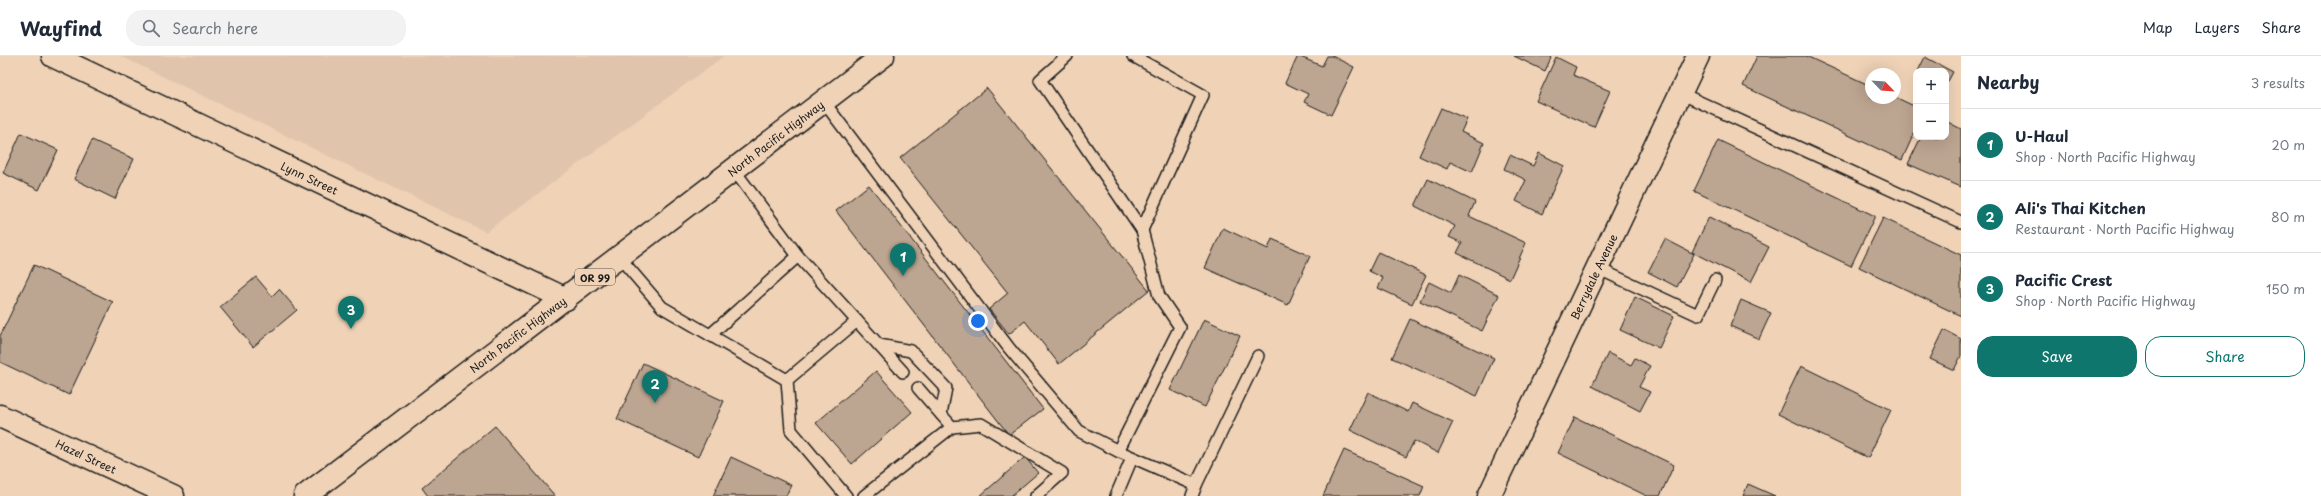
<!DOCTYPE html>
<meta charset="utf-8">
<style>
body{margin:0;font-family:"Playpen Sans",sans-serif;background:#f2f2f3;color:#1f2937}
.controls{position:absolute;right:12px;top:12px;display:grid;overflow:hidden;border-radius:8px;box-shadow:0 4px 16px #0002}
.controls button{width:36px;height:36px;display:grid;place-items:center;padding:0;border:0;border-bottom:1px solid #e0e1e3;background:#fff;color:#1f2937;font:20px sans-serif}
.compass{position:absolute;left:1865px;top:12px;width:36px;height:36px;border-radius:50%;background:#fff;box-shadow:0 4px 16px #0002;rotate:115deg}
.you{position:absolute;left:978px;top:265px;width:14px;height:14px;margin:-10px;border:3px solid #fff;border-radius:50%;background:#1a73e8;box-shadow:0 0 0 6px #1a73e833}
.badge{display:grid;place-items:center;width:26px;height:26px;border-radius:50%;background:#0f766e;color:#fff;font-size:13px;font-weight:700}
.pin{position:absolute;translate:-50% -33px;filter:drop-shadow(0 1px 2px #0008)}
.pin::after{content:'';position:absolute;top:21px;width:14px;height:12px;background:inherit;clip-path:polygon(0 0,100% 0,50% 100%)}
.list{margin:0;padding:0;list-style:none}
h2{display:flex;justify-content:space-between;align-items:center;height:52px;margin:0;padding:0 16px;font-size:17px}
h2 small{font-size:13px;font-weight:400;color:#747a83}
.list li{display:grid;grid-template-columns:26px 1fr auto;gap:12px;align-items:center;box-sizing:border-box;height:72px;padding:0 16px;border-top:1px solid #e0e1e3}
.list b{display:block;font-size:15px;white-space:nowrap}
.list p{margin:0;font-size:13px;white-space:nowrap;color:#747a83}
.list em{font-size:13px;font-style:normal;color:#747a83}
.actions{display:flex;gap:8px;padding:12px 16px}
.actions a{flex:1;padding:9px 0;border:1px solid #0f766e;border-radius:16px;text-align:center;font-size:14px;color:#0f766e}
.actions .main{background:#0f766e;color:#fff}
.icon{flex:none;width:22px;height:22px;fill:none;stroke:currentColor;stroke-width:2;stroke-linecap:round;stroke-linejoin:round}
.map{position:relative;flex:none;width:1961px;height:440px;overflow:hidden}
header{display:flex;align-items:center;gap:24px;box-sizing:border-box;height:56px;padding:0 20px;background:#fff;border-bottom:1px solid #e0e1e3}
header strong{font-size:19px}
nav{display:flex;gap:22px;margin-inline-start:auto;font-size:14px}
.search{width:280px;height:36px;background:#f2f2f3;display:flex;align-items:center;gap:10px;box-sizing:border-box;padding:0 14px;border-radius:16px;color:#747a83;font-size:15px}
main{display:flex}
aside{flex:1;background:#fff}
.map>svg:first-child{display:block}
.built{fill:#e0c5ac}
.building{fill:#bca591;stroke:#1c1c1c}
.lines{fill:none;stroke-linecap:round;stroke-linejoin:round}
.service-casing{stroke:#1c1c1c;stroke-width:14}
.minor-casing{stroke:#1c1c1c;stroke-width:25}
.primary-casing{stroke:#1c1c1c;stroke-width:25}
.service{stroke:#f0d3b7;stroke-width:11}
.minor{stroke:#f0d3b7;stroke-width:22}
.primary{stroke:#f0d3b7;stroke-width:22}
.labels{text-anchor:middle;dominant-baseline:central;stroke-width:4;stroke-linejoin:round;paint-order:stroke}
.shield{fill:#f0d3b7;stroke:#5c534a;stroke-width:1}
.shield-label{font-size:10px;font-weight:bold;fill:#1c1c1c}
.street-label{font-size:11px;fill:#1c1c1c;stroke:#f0d3b7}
</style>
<header>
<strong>Wayfind</strong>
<div class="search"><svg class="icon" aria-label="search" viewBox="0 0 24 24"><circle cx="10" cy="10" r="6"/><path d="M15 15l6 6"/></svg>Search here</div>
<nav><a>Map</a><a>Layers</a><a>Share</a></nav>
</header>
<main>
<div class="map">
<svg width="1961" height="440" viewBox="0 0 1961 440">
<rect width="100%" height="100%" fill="#f0d3b7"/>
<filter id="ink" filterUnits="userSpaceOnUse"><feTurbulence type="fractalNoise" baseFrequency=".025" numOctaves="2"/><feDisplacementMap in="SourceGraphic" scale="8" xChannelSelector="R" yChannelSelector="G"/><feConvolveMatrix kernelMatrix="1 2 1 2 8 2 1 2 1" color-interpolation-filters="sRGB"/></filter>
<g filter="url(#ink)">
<!-- built -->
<path class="built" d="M120,0H724L486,176Z"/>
<!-- building -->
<g class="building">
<path d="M1298,0L1322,10L1327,0H1332L1354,11L1331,59L1304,46L1308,38L1285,27Z"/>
<path d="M1514,0H1552L1545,15Z"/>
<path d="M1757,0H1806L1871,30V42L1895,41L1916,51V73L1902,104L1743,30Z"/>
<path d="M1556,1L1576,11L1573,19L1610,35L1594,71L1536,45Z"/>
<path d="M1925,1L1953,16L1946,29V15H1918Z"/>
<path d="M987,32L1149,234L1059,308L1025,265L1009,278L989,253L1008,237L900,102Z"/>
<path d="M1441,52L1467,63L1461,76L1484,87L1472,116L1450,106L1447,113L1419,100Z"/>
<path d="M1946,65L1961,73V131L1908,108L1921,81H1946Z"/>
<path d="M21,77L58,94L39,134L3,117Z"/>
<path d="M92,84L134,103L115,143L74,123Z"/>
<path d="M1718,84L1875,160L1851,210L1694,135Z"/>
<path d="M1539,97L1564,110L1542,158L1516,145L1526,124L1504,113L1510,99L1533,110Z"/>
<path d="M1428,123L1475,146L1469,160L1526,187L1510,223L1457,197L1462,187L1449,181L1455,170L1415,150Z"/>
<path d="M869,129L1043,353L1009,379L836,155Z"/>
<path d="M1709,161L1769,191L1751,226L1692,196Z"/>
<path d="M1883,162L1961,199V260L1859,211Z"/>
<path d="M1223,172L1268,193L1272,183L1310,200L1288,249L1205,212Z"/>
<path d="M1665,183L1694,198L1677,231L1648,216Z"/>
<path d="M1378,196L1426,219L1412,248L1378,232L1383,222L1369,215Z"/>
<path d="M34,209L113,246L69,339L0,306V280Z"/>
<path d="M1459,219L1499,239L1482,275L1420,245L1429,226L1451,237Z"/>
<path d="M256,221L272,240L279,233L297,254L253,291L220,251Z"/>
<path d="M1635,241L1674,260L1659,292L1620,274Z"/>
<path d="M1741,244L1771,257L1759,283L1730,270Z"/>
<path d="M1204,263L1240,280L1205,351L1170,334Z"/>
<path d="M1410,263L1494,302L1477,340L1392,302Z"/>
<path d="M1944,274L1961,283V300L1954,314L1930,303Z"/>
<path d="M1608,297L1631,309L1635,302L1650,310L1639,331L1650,336L1640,355L1592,330Z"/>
<path d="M643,307L724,345L698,401L617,363Z"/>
<path d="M1801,310L1891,354L1868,402L1778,358Z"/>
<path d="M876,315L912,356L852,408L816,367Z"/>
<path d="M1368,336L1408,356L1412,347L1453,366L1438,397L1414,385L1406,401L1350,374Z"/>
<path d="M1575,361L1674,409L1660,440H1647L1558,397Z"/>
<path d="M495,370L555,440H428L422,432Z"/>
<path d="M1344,394L1424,430L1420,440H1323Z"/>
<path d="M731,401L791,429L786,440H713Z"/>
<path d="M1025,401L1038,417L1011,440H980Z"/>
<path d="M1748,428L1775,440H1743Z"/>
</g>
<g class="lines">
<!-- service casing -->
<g class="service-casing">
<g id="service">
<path d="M1133,0L1203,39L1142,174"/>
<path d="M1680,37L1961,166"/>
<path d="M824,46L1009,292L1079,375L1118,395L1180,271L1159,240L1142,174L1040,24L1067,0"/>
<path d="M620,202L662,251L787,324L857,265L798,200L734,114"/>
<path d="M1597,212L1698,259L1715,224"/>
<path d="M857,265L903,316"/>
<path d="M710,279L798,200"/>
<path d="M879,289L911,295L946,332L941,358"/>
<path d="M787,324L791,374L846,440"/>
<path d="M918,332L952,371"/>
<path d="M1118,395L1196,429L1258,300"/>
<path d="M864,440L952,371L981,368L1062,417L1036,440"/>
<path d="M1116,440L1132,402"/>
<path d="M1192,440L1196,429"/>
</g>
</g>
<!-- minor casing -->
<g class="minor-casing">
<g id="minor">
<path id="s1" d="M53,0L566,243"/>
<path id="s2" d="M0,360L173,440"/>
<path id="s3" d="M1489,440L1698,0"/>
</g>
</g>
<!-- primary casing -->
<g class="primary-casing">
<g id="primary">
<path id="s4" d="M305,440L883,0"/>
</g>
</g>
<!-- service -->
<use href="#service" class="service"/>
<!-- minor -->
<use href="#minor" class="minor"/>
<!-- primary -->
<use href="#primary" class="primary"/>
</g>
</g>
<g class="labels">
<!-- shield labels -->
<rect class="shield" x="575" y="213" width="40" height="16" rx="3"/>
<g class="shield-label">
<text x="595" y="221">OR 99</text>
</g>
<!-- street labels -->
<g class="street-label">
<text stroke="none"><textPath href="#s4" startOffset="591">North Pacific Highway</textPath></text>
<text stroke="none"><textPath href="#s1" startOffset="284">Lynn Street</textPath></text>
<text stroke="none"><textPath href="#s3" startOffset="243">Berrydale Avenue</textPath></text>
<text stroke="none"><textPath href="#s4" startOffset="267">North Pacific Highway</textPath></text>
<text stroke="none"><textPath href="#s2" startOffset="95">Hazel Street</textPath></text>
</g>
</g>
</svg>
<div class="controls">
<button>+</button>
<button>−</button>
</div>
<svg class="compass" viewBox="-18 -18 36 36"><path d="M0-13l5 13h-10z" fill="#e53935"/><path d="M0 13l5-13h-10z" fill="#747a83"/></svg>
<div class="you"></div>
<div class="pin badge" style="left:903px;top:220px">1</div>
<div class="pin badge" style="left:655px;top:347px">2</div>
<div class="pin badge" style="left:351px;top:273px">3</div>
</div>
<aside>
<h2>Nearby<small>3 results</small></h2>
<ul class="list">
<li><span class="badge">1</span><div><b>U-Haul</b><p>Shop · North Pacific Highway</p></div><em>20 m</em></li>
<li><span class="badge">2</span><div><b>Ali's Thai Kitchen</b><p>Restaurant · North Pacific Highway</p></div><em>80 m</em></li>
<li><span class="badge">3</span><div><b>Pacific Crest</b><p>Shop · North Pacific Highway</p></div><em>150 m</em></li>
</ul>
<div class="actions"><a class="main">Save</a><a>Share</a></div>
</aside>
</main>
